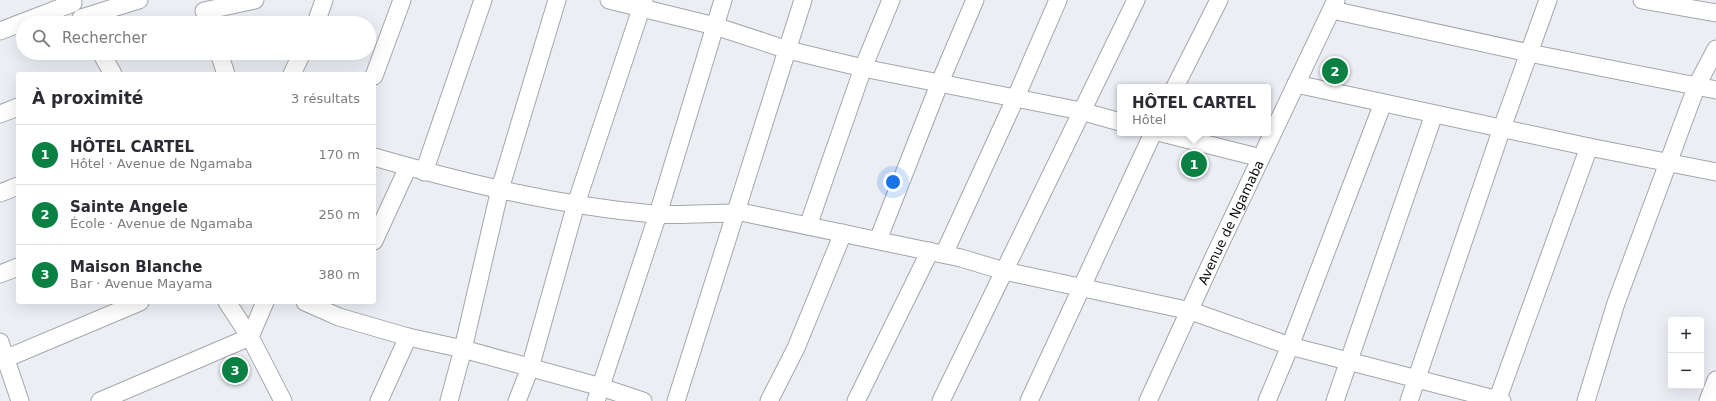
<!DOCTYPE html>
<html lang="fr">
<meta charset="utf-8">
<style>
body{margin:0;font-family:"DejaVu Sans",sans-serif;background:#f7f7f7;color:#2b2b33}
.controls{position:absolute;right:12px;bottom:12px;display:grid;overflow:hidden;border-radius:4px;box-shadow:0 4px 16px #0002}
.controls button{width:36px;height:36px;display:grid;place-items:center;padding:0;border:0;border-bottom:1px solid #e1e1e2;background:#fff;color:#2b2b33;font:20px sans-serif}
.you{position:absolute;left:893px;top:182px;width:14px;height:14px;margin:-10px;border:3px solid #fff;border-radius:50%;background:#1a73e8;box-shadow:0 0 0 6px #1a73e833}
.badge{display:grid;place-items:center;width:26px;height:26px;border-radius:50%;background:#0b8043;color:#fff;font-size:13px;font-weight:700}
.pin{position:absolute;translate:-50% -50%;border:2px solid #fff;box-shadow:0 1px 4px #0006}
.popup{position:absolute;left:1117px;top:84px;width:154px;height:52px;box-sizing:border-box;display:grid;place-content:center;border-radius:4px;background:#fff;filter:drop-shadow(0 1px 3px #0005);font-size:13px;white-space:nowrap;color:#7c7c81}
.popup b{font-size:15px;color:#2b2b33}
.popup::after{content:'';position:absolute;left:50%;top:100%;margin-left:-8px;border:8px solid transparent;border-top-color:#fff}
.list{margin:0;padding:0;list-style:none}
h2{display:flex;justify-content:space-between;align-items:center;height:52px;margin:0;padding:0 16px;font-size:17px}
h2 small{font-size:13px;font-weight:400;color:#7c7c81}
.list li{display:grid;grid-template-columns:26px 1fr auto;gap:12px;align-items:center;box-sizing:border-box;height:60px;padding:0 16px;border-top:1px solid #e1e1e2}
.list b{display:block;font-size:15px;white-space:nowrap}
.list p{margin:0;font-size:13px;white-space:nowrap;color:#7c7c81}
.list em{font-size:13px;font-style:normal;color:#7c7c81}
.icon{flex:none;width:22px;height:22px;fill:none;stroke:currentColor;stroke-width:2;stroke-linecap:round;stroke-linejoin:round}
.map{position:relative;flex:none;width:1716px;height:401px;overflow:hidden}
.search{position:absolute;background:#fff;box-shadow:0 4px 16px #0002;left:16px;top:16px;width:360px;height:44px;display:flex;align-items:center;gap:10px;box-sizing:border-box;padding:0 14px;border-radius:22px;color:#7c7c81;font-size:15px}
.panel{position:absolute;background:#fff;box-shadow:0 4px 16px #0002;left:16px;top:72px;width:360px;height:232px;border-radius:4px}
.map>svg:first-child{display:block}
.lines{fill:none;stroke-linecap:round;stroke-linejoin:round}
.minor-casing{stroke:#a4a6ab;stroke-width:19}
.minor{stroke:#fff;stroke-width:17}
.labels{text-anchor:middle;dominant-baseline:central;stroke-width:3.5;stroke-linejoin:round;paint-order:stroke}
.street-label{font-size:13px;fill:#0b0c0e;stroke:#fafbfe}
</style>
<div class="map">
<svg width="1716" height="401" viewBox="0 0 1716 401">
<rect width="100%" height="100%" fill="#ebeef3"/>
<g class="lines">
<!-- minor casing -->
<g class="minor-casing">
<g id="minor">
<path d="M609,0L715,26L788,50L863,68L1081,111L1120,122"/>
<path d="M1642,0L1716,13"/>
<path d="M1332,10L1529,53L1716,90"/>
<path d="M204,11L255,0"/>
<path d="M81,18L139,0"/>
<path d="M316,23L324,0"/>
<path d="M0,31L73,3"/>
<path d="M101,53L113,74"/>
<path d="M219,53L226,74"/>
<path d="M292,74L302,53"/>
<path d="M374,76L402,0"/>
<path d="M1296,84L1589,147L1716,172"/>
<path d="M1175,87L1219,0"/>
<path d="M0,114L18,107"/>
<path d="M1162,133L1261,158"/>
<path d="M374,157C465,183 559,206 654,214C681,216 709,213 736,213"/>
<path d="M424,172L483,0"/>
<path d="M0,193L18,186"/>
<path d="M736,211L961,258L1004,271L1191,311L1290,346L1502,401"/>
<path d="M808,226L863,68L891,0"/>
<path d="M878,240L940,82L975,0"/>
<path d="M374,241L408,167"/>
<path d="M944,254L1016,97L1058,0"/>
<path d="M0,274L18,267"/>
<path d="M227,302L250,337L283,401"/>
<path d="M305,302L339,317L408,337L463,349L601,387L643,401"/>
<path d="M0,342L20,401"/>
<path d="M0,361L140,302"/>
<path d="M100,401L250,337L265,302"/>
<path d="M379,401L408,337"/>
<path d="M449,401L463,349L500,189L557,0"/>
<path d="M517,401L530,368L576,204L644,0"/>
<path d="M596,401L658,214L723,0"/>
<path d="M676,401L803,0"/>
<path d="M769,401L796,348L843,233"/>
<path d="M856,401L930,251"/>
<path d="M941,401L1136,0"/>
<path d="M1029,401L1153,133"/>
<path id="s1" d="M1148,401L1212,261L1336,0"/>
<path d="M1267,401L1290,346L1383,103"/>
<path d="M1335,401L1434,114"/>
<path d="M1409,401L1502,128L1548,0"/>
<path d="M1497,401L1589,147"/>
<path d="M1586,401L1616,303L1697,85L1716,49"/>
<path d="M1708,401L1716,380"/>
</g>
</g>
<!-- minor -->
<use href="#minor" class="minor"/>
</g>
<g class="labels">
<!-- street labels -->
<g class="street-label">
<text stroke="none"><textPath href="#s1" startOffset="197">Avenue de Ngamaba</textPath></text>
</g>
</g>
</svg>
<div class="controls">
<button>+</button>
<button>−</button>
</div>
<div class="you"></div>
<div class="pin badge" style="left:1194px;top:164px">1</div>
<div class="popup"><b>HÔTEL CARTEL</b>Hôtel</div>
<div class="pin badge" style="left:1335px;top:71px">2</div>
<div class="pin badge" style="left:235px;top:370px">3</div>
<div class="search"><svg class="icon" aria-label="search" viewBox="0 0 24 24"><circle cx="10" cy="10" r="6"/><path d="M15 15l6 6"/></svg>Rechercher</div>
<section class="panel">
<h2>À proximité<small>3 résultats</small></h2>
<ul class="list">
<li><span class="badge">1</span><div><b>HÔTEL CARTEL</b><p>Hôtel · Avenue de Ngamaba</p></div><em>170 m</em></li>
<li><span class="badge">2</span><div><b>Sainte Angele</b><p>École · Avenue de Ngamaba</p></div><em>250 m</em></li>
<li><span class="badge">3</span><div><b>Maison Blanche</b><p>Bar · Avenue Mayama</p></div><em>380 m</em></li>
</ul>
</section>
</div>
